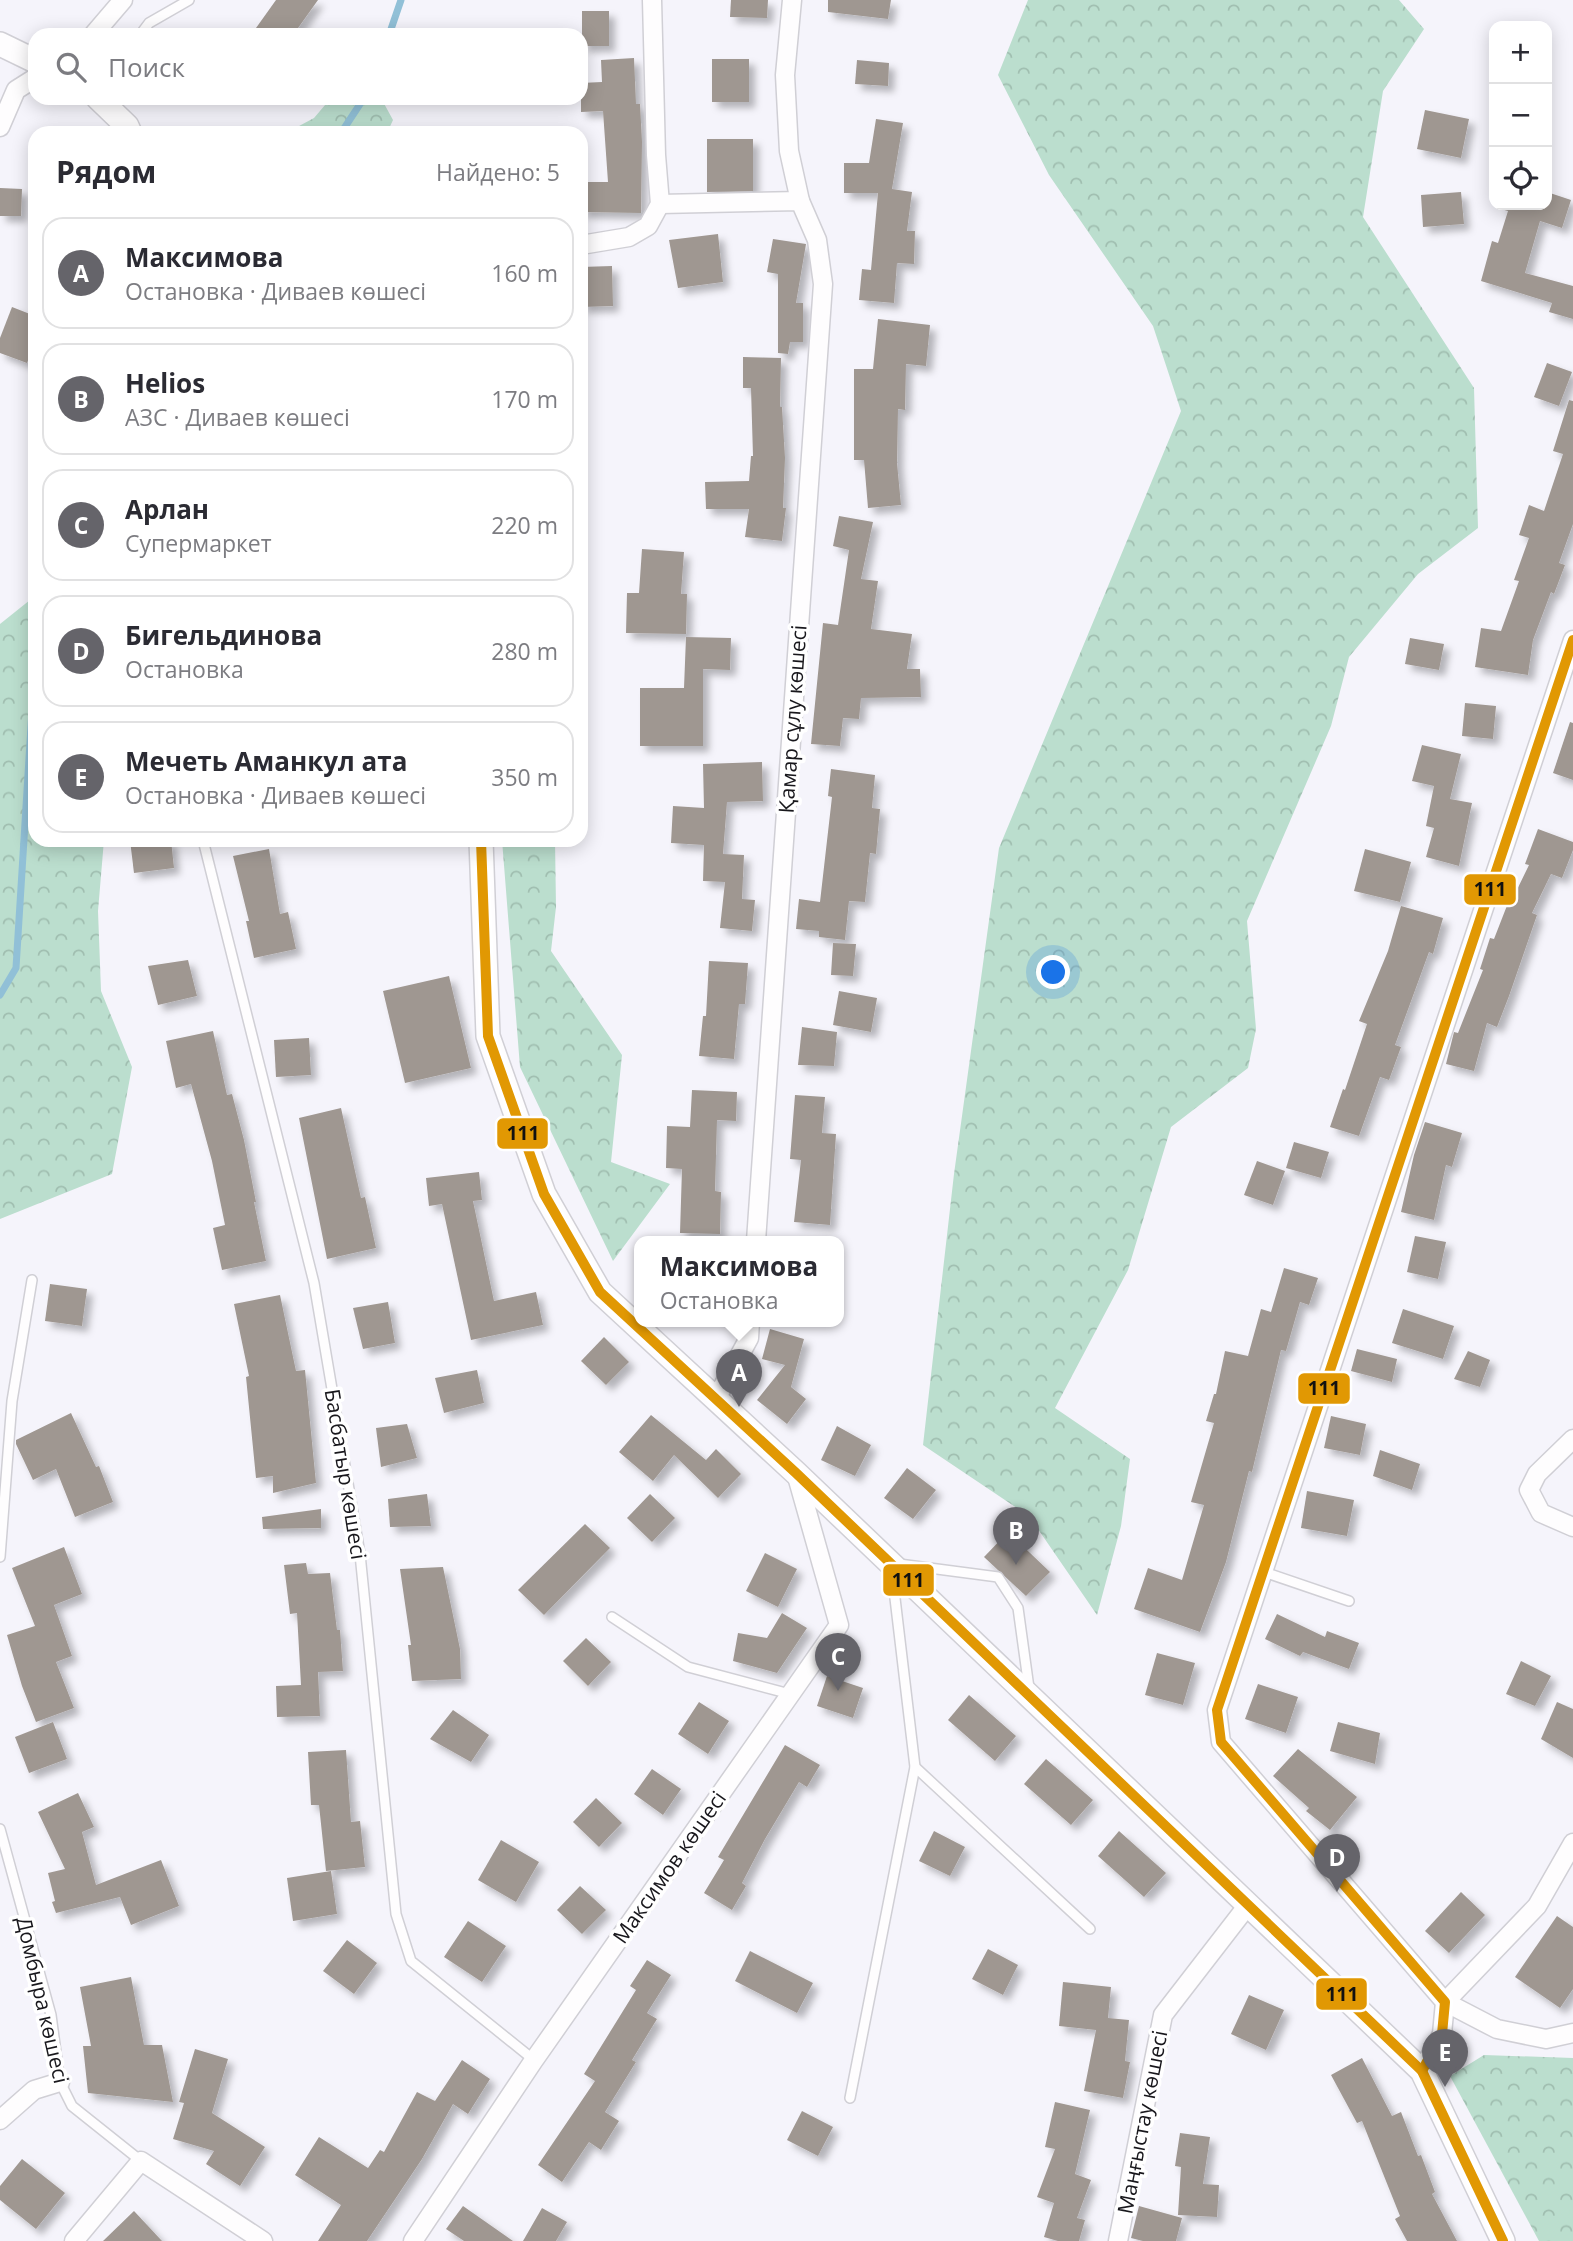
<!DOCTYPE html>
<html lang="ru">
<meta charset="utf-8">
<style>
body{margin:0;font-family:"Open Sans",sans-serif;background:#f7f7f7;color:#2b2b33}
.controls{position:absolute;right:21px;top:21px;display:grid;overflow:hidden;border-radius:14px;box-shadow:0 4px 18px #0003}
.controls button{width:63px;height:63px;display:grid;place-items:center;padding:0;border:0;border-bottom:2px solid #e1e1e2;background:#fff;color:#2b2b33;font:35px sans-serif}
.you{position:absolute;left:1054px;top:973px;width:24px;height:24px;margin:-18px;border:5px solid #fff;border-radius:50%;background:#1a73e8;box-shadow:0 0 0 10px #1a73e833}
.badge{display:grid;place-items:center;width:46px;height:46px;border-radius:50%;background:#65646a;color:#fff;font-size:23px;font-weight:700}
.pin{position:absolute;translate:-50% -58px;filter:drop-shadow(0 2px 4px #0008)}
.pin::after{content:'';position:absolute;top:37px;width:24px;height:21px;background:inherit;clip-path:polygon(0 0,100% 0,50% 100%)}
.popup{position:absolute;left:634px;top:1236px;width:210px;height:91px;box-sizing:border-box;display:grid;place-content:center;border-radius:14px;background:#fff;filter:drop-shadow(0 2px 5px #0005);font-size:23px;white-space:nowrap;color:#7c7c81}
.popup b{font-size:26px;color:#2b2b33}
.popup::after{content:'';position:absolute;left:50%;top:100%;margin-left:-14px;border:14px solid transparent;border-top-color:#fff}
.list{margin:0;padding:0;list-style:none}
h2{display:flex;justify-content:space-between;align-items:center;height:91px;margin:0;padding:0 28px;font-size:30px}
h2 small{font-size:23px;font-weight:400;color:#7c7c81}
.list li{display:grid;grid-template-columns:46px 1fr auto;gap:21px;align-items:center;box-sizing:border-box;height:112px;margin:0 14px 14px;padding:0 14px;border:2px solid #e1e1e2;border-radius:21px}
.list b{display:block;font-size:26px;white-space:nowrap}
.list p{margin:0;font-size:23px;white-space:nowrap;color:#7c7c81}
.list em{font-size:23px;font-style:normal;color:#7c7c81}
.icon{flex:none;width:38px;height:38px;fill:none;stroke:currentColor;stroke-width:2;stroke-linecap:round;stroke-linejoin:round}
.map{position:relative;flex:none;width:1573px;height:2241px;overflow:hidden}
.search{position:absolute;background:#fff;box-shadow:0 4px 18px #0003;left:28px;top:28px;width:560px;height:77px;display:flex;align-items:center;gap:18px;box-sizing:border-box;padding:0 24px;border-radius:21px;color:#7c7c81;font-size:26px}
.panel{position:absolute;background:#fff;box-shadow:0 4px 18px #0003;left:28px;top:126px;width:560px;height:721px;border-radius:21px}
.map>svg:first-child{display:block}
.forest{fill:url(#forest-crowns)}
.lines{fill:none;stroke-linecap:round;stroke-linejoin:round}
.stream{stroke:#91c0d7;stroke-width:7}
.building{fill:#9f9791;filter:url(#shadow)}
.service-casing{stroke:#d0cfd5;stroke-width:12}
.minor-casing{stroke:#d0cfd5;stroke-width:21}
.tertiary-casing{stroke:#d0cfd5;stroke-width:26}
.service{stroke:#fefdfe;stroke-width:9}
.minor{stroke:#fefdfe;stroke-width:18}
.tertiary{stroke:#fefdfe;stroke-width:23}
.bus-1-casing{stroke:#fff;stroke-width:16}
.bus-1{stroke:#e19803;stroke-width:10}
.labels{text-anchor:middle;dominant-baseline:central;stroke-width:7;stroke-linejoin:round;paint-order:stroke}
.street-label{font-size:21px;fill:#18171c;stroke:#fff}
.line-badge{stroke:#fff;stroke-width:2.5}
.pale-badge-label{font-size:19px;text-anchor:middle;font-weight:bold;fill:#111}
</style>
<div class="map">
<svg width="1573" height="2241" viewBox="0 0 1573 2241">
<defs>
<pattern id="forest-crowns" width="20" height="18" patternUnits="userSpaceOnUse" patternTransform="scale(1.75)"><rect width="20" height="18" fill="#bbdece"/><path d="M2 6a3 3 0 1 1 6 0M12 15a3 3 0 1 1 6 0" fill="none" stroke="#a0beb0"/></pattern>
<filter id="shadow"><feDropShadow dx="6" dy="6" stdDeviation="3.5" flood-color="#0004"/></filter>
</defs>
<rect width="100%" height="100%" fill="#f5f4fb"/>
<!-- forest -->
<g class="forest">
<path d="M1028,0H1399L1424,29L1383,91L1363,217L1474,388L1478,528L1418,574L1349,657L1331,726L1247,921L1256,1029L1248,1068L1171,1127L1128,1270L1055,1408L1130,1459L1121,1526L1097,1615L1029,1516L923,1445L954,1174L999,848L1181,411L1153,326L1049,175L998,75Z"/>
<path d="M331,98H381L393,120L387,133H286L314,118Z"/>
<path d="M35,596V840H104L98,911L101,991L132,1067L112,1174L0,1219V624Z"/>
<path d="M502,840H555L556,907L551,951L622,1055L611,1162L670,1184L613,1261L520,1067Z"/>
<path d="M1484,2055L1573,2058V2241H1539L1450,2076Z"/>
</g>
<g class="lines">
<!-- stream -->
<g class="stream">
<path d="M389,35L401,0"/>
<path d="M341,133L364,98"/>
<path d="M0,995L16,968L32,710L35,704"/>
</g>
</g>
<!-- building -->
<g class="building">
<path d="M276,0H318L293,35H266L256,28Z"/>
<path d="M731,0H768L767,18L730,17Z"/>
<path d="M828,0H891L888,19L828,12Z"/>
<rect x="582" y="11" width="27" height="35"/>
<path d="M634,58L636,104H640L642,142L641,213L581,212V182H608L603,111L581,112V83L602,82L601,60Z"/>
<rect x="712" y="59" width="37" height="43"/>
<path d="M857,60L889,63L888,86L855,84Z"/>
<path d="M1425,110L1469,119L1461,158L1417,149Z"/>
<path d="M876,119L903,123L892,189L912,192L907,231H915L914,264L897,263L894,303L859,300L862,269L871,270L878,193H844V163H869Z"/>
<path d="M707,139H753V191L707,192Z"/>
<path d="M0,188L22,189L21,216H0Z"/>
<path d="M1461,192L1464,224L1423,227L1421,195Z"/>
<path d="M1547,192L1571,200L1562,228L1540,221L1525,273L1573,286V319L1549,312L1552,303L1481,281L1492,241L1498,243L1508,211L1501,209V205H1547Z"/>
<path d="M718,234L723,282L678,288L669,240Z"/>
<path d="M773,239L806,244L796,303H803V342H790L788,354L778,353V274L767,272Z"/>
<path d="M612,266L613,306L581,307V267Z"/>
<path d="M12,307L35,316V342L27,363L0,353V338Z"/>
<path d="M878,319L930,325L926,366L906,364L905,410L898,409L897,463L901,505L868,508L864,460H854V369H873Z"/>
<path d="M743,357L781,358L780,407H782L785,458L783,508H786L782,541L745,537L749,509H706L705,482L749,481L751,456H753L751,388H743Z"/>
<path d="M1547,363L1572,372L1559,406L1534,397Z"/>
<path d="M1569,400L1573,401V524L1559,563L1565,565L1554,594L1551,592L1533,640L1528,675L1475,667L1481,628L1501,631L1519,581L1514,580L1529,538L1519,535L1529,505L1544,511L1563,454L1553,451Z"/>
<path d="M839,516L873,522L861,579L878,581L871,629L912,634L907,669H920L921,697L861,698L859,719L843,718L840,746L811,744L823,623L838,625L849,550L833,546Z"/>
<path d="M642,549L684,552L681,594H687L686,634L626,633L627,593H639Z"/>
<path d="M686,637L731,638L730,670L703,669V746H640V688H684Z"/>
<path d="M1410,638L1444,644L1439,670L1405,664Z"/>
<path d="M1465,703L1496,706L1493,739L1462,736Z"/>
<path d="M1570,722L1573,723V780L1553,773Z"/>
<path d="M1422,745L1461,754L1450,799L1472,803L1459,866L1426,857L1434,828L1426,826L1434,786L1412,781Z"/>
<path d="M762,762L763,801L727,802L723,854L744,855L742,899L755,900L752,931L720,928L725,882L703,881L704,845L671,843L673,806L704,808L703,764Z"/>
<path d="M831,769L875,775L872,808L880,809L876,854L870,853L865,902L849,901L845,940L819,937V931L796,929L799,899L820,902L832,797L828,796Z"/>
<path d="M1538,829L1573,842V850L1562,878L1551,874L1532,913L1537,915L1509,996L1497,1027L1487,1023L1474,1071L1446,1064L1454,1032L1458,1033L1483,970L1480,969L1490,938L1494,939L1508,903L1510,904L1529,865L1525,864Z"/>
<path d="M130,840H171L174,868L134,873Z"/>
<path d="M269,849L280,914L288,912L296,949L254,958L246,921H249L233,856Z"/>
<path d="M1365,849L1411,862L1400,902L1354,891Z"/>
<path d="M1401,906L1443,918L1433,954L1429,952L1395,1045L1401,1047L1389,1080L1380,1077L1359,1136L1330,1127L1343,1089L1345,1090L1367,1024L1359,1021L1388,951Z"/>
<path d="M833,943L856,944L853,976L831,975Z"/>
<path d="M188,960L197,996L158,1005L148,966Z"/>
<path d="M709,961L748,963L745,1004H739L734,1059L699,1056L703,1016H706Z"/>
<path d="M449,976L471,1068L405,1083L383,991Z"/>
<path d="M839,991L877,998L871,1032L833,1025Z"/>
<path d="M802,1027L837,1032L834,1066L798,1065Z"/>
<path d="M213,1031L227,1095L232,1094L244,1140L256,1202H254L266,1261L222,1270L213,1228L225,1225L212,1161L191,1084L176,1088L166,1041Z"/>
<path d="M309,1038L311,1075L276,1077L274,1040Z"/>
<path d="M692,1090L737,1092L736,1121L717,1120L715,1191L721,1192L720,1234L680,1233L682,1169L666,1168L667,1126L690,1127Z"/>
<path d="M795,1095L825,1097L822,1133L836,1134L830,1225L794,1222L801,1160L790,1159Z"/>
<path d="M341,1108L361,1198L365,1197L376,1248L327,1259L299,1118Z"/>
<path d="M1425,1122L1462,1133L1452,1167L1446,1165L1434,1220L1401,1212L1414,1155Z"/>
<path d="M1294,1142L1329,1152L1321,1178L1286,1168Z"/>
<path d="M1257,1161L1285,1171L1273,1205L1244,1195Z"/>
<path d="M479,1172L482,1200L473,1201L494,1301L536,1292L543,1325L471,1340L442,1204L429,1206L426,1178Z"/>
<path d="M1415,1236L1446,1242L1438,1279L1407,1272Z"/>
<path d="M1284,1268L1318,1278L1309,1305L1300,1302L1286,1351L1281,1350L1252,1472L1249,1471L1226,1562L1200,1632L1134,1609L1148,1568L1182,1580L1204,1505L1191,1502L1214,1423L1206,1421L1214,1394H1216L1225,1351L1248,1356L1261,1309L1271,1312Z"/>
<path d="M50,1284L87,1289L82,1326L45,1321Z"/>
<path d="M280,1295L296,1371L305,1370L316,1483L273,1493V1476L256,1478L246,1377L249,1376L234,1304Z"/>
<path d="M388,1302L395,1343L363,1349L353,1308Z"/>
<path d="M1403,1309L1454,1326L1443,1359L1392,1343Z"/>
<path d="M770,1329L804,1339L791,1387L806,1399L787,1424L757,1400L785,1365L762,1359Z"/>
<path d="M604,1337L629,1362L606,1385L581,1361Z"/>
<path d="M1357,1349L1397,1359L1392,1382L1351,1371Z"/>
<path d="M1468,1351L1490,1360L1480,1387L1454,1379Z"/>
<path d="M477,1370L484,1403L444,1413L435,1378Z"/>
<path d="M71,1413L96,1467L99,1466L113,1502L75,1517L56,1469L33,1480L16,1444V1440Z"/>
<path d="M651,1415L706,1460L716,1449L741,1474L718,1498L674,1455L653,1481L619,1452Z"/>
<path d="M1331,1416L1366,1424L1360,1455L1324,1448Z"/>
<path d="M407,1424L417,1458L381,1467L376,1428Z"/>
<path d="M837,1426L871,1445L855,1476L821,1460Z"/>
<path d="M1380,1450L1420,1464L1412,1490L1373,1476Z"/>
<path d="M907,1468L936,1490L913,1519L884,1498Z"/>
<path d="M1307,1491L1354,1500L1347,1536L1301,1528Z"/>
<path d="M427,1494L431,1526L390,1527L388,1499Z"/>
<path d="M650,1494L675,1518L652,1542L627,1518Z"/>
<path d="M321,1509V1528L263,1529L262,1517Z"/>
<path d="M585,1524L610,1548L544,1615L518,1590Z"/>
<path d="M1008,1532L1050,1572L1026,1596L984,1557Z"/>
<path d="M64,1547L82,1594L54,1605L72,1656L56,1662L74,1708L36,1722L22,1686L7,1635L35,1626L12,1568Z"/>
<path d="M765,1553L797,1569L778,1607L746,1591Z"/>
<path d="M306,1563L308,1574L330,1573L337,1630H340L343,1671L318,1672L320,1716L277,1717L276,1686L301,1685L297,1613L290,1614L284,1565Z"/>
<path d="M443,1567L460,1649L461,1679L412,1681L408,1645H411L400,1569Z"/>
<path d="M782,1613L807,1628L777,1673L733,1661L738,1633L767,1638Z"/>
<path d="M1277,1614L1325,1637L1327,1631L1359,1643L1349,1669L1303,1652L1300,1656L1265,1639Z"/>
<path d="M586,1638L611,1662L588,1686L563,1661Z"/>
<path d="M1157,1653L1195,1663L1183,1705L1145,1695Z"/>
<path d="M1521,1661L1551,1676L1535,1706L1506,1694Z"/>
<path d="M827,1676L863,1688L853,1718L817,1706Z"/>
<path d="M1258,1684L1298,1697L1286,1733L1245,1719Z"/>
<path d="M969,1695L1016,1736L995,1761L948,1720Z"/>
<path d="M699,1702L729,1721L708,1754L678,1734Z"/>
<path d="M1557,1702L1573,1709V1758L1541,1739Z"/>
<path d="M453,1710L489,1735L471,1762L430,1739Z"/>
<path d="M53,1722L67,1759L29,1773L15,1737Z"/>
<path d="M1338,1722L1380,1733L1375,1764L1330,1751Z"/>
<path d="M785,1745L820,1765L807,1787L799,1782L765,1839L742,1883L746,1886L732,1910L704,1893L724,1860L718,1857Z"/>
<path d="M1298,1749L1357,1797L1330,1830L1306,1811L1309,1808L1273,1776Z"/>
<path d="M346,1750L351,1822L360,1821L365,1867L326,1871L319,1805H311L308,1752Z"/>
<path d="M1046,1759L1093,1800L1071,1825L1024,1784Z"/>
<path d="M652,1769L681,1789L663,1815L634,1794Z"/>
<path d="M78,1793L94,1827L82,1832L96,1885L161,1860L179,1906L131,1925L120,1897L56,1913L52,1902L55,1901L48,1873L65,1869L38,1812Z"/>
<path d="M596,1798L622,1823L599,1847L573,1822Z"/>
<path d="M934,1831L965,1847L950,1876L919,1861Z"/>
<path d="M1119,1831L1166,1873L1144,1897L1098,1856Z"/>
<path d="M501,1840L539,1862L516,1902L478,1880Z"/>
<path d="M331,1871L337,1914L293,1921L287,1878Z"/>
<path d="M580,1886L606,1910L582,1934L557,1910Z"/>
<path d="M1461,1892L1485,1915L1449,1953L1425,1931Z"/>
<path d="M1557,1916L1573,1927V1989L1560,2008L1515,1977Z"/>
<path d="M468,1921L506,1946L482,1982L444,1957Z"/>
<path d="M347,1940L377,1963L354,1994L323,1971Z"/>
<path d="M988,1949L1018,1965L1003,1995L972,1979Z"/>
<path d="M750,1951L813,1983L797,2013L735,1981Z"/>
<path d="M647,1960L671,1975L647,2013L657,2019L632,2060L636,2062L605,2112L619,2121L601,2150L589,2142L562,2182L538,2165L595,2081L584,2074L636,1990L630,1986Z"/>
<path d="M131,1977L144,2045H162L173,2102L88,2093L83,2046H91L80,1987Z"/>
<path d="M1063,1982L1111,1987L1108,2018L1129,2020L1125,2061L1130,2062L1123,2098L1084,2091L1096,2030L1059,2026Z"/>
<path d="M1249,1995L1284,2010L1266,2050L1231,2034Z"/>
<path d="M195,2049L228,2059L212,2113L265,2147L240,2186L206,2164L214,2151L173,2139L184,2103L179,2102Z"/>
<path d="M1362,2058L1392,2116L1401,2112L1418,2156L1421,2155L1435,2192L1432,2194L1457,2241H1407L1395,2219L1400,2216L1362,2121L1357,2123L1331,2075Z"/>
<path d="M462,2060L490,2079L468,2114L453,2104L422,2159L367,2241H318L341,2205L295,2175L319,2137L368,2168L380,2150L384,2152L417,2092L435,2101Z"/>
<path d="M1055,2102L1090,2110L1075,2174L1091,2180L1077,2218L1085,2220L1079,2241H1058L1044,2237L1054,2203L1037,2197L1055,2149L1045,2147Z"/>
<path d="M802,2111L833,2127L818,2156L787,2140Z"/>
<path d="M1180,2133L1210,2137L1203,2184L1219,2185L1217,2217L1178,2215L1181,2167L1175,2166Z"/>
<path d="M22,2159L65,2193L36,2229L0,2200V2186Z"/>
<path d="M463,2206L513,2241H464L446,2229Z"/>
<path d="M1139,2206L1182,2218L1176,2241H1143L1131,2238Z"/>
<path d="M542,2208L567,2222L556,2241H523Z"/>
<path d="M134,2211L162,2241H103Z"/>
</g>
<g class="lines">
<!-- service casing -->
<g class="service-casing">
<g id="service">
<path d="M140,35L149,23L189,0"/>
<path d="M203,840L314,1283L360,1554L396,1914L411,1961L534,2060"/>
<path d="M0,1557L12,1401L32,1280"/>
<path d="M899,1564L998,1577L1018,1608L1029,1688"/>
<path d="M1264,1572L1349,1601"/>
<path d="M612,1617L688,1667L790,1694"/>
<path d="M915,1767L1090,1929"/>
<path d="M0,1829L51,2015L60,2082L72,2106L141,2161"/>
<path d="M850,2098L915,1767L892,1573"/>
</g>
</g>
<!-- minor casing -->
<g class="minor-casing">
<g id="minor">
<path d="M792,0L785,75L789,151L800,201"/>
<path d="M93,35L123,0"/>
<path d="M0,127L16,90L35,78"/>
<path d="M660,204L800,201L817,240L823,284L756,1241"/>
<path d="M581,245L629,237L648,226L660,204L656,155L652,0"/>
<path d="M716,1399L749,1338L750,1321"/>
<path d="M1573,1439L1537,1474L1529,1490L1541,1513L1573,1527"/>
<path d="M1573,1843L1537,1906L1445,2002L1497,2029L1546,2039L1573,2033"/>
<path d="M1422,2071L1442,2034L1445,2002L1221,1742L1217,1710L1573,640"/>
<path d="M0,2120L34,2090L60,2082"/>
<path d="M74,2241L141,2161L263,2241"/>
<path d="M413,2241L534,2060L839,1625L796,1473"/>
<path d="M1118,2241L1163,2015L1248,1905"/>
</g>
</g>
<!-- tertiary casing -->
<g class="tertiary-casing">
<g id="tertiary">
<path d="M0,44L35,61"/>
<path d="M98,98L127,126L130,133"/>
<path d="M481,840L488,1036L544,1194L600,1292L796,1473L1422,2071L1503,2241"/>
</g>
</g>
<!-- service -->
<use href="#service" class="service"/>
<!-- minor -->
<use href="#minor" class="minor"/>
<!-- tertiary -->
<use href="#tertiary" class="tertiary"/>
<!-- bus-1 casing -->
<g class="bus-1-casing">
<g id="bus-1">
<path d="M481,840L488,1036L544,1194L600,1292L796,1473L1422,2071L1503,2241"/>
<path d="M1422,2071L1442,2034L1445,2002L1221,1742L1217,1710L1573,640"/>
</g>
</g>
<!-- bus-1 -->
<use href="#bus-1" class="bus-1"/>
</g>
<g class="labels">
<!-- street labels -->
<g class="street-label">
<text transform="translate(792 719) rotate(-86)">Қамар сұлу көшесі</text>
<text transform="translate(346 1474) rotate(81)">Басбатыр көшесі</text>
<text transform="translate(669 1867) rotate(-55)">Максимов көшесі</text>
<text transform="translate(43 2000) rotate(77)">Домбыра көшесі</text>
<text transform="translate(1142 2122) rotate(-79)">Маңғыстау көшесі</text>
</g>
</g>
<g class="line-badge">
<rect x="1463" y="873" width="54" height="33" rx="7" fill="#e19803"/>
<rect x="496" y="1117" width="53" height="33" rx="7" fill="#e19803"/>
<rect x="1297" y="1372" width="54" height="33" rx="7" fill="#e19803"/>
<rect x="882" y="1563" width="53" height="34" rx="7" fill="#e19803"/>
<rect x="1315" y="1977" width="53" height="34" rx="7" fill="#e19803"/>
</g>
<g class="pale-badge-label">
<text x="1490" y="896">111</text>
<text x="523" y="1140">111</text>
<text x="1324" y="1395">111</text>
<text x="908" y="1587">111</text>
<text x="1342" y="2001">111</text>
</g>
</svg>
<div class="controls">
<button>+</button>
<button>−</button>
<button><svg class="icon" aria-label="locate" viewBox="0 0 24 24"><circle cx="12" cy="12" r="6"/><path d="M12 2v4M12 18v4M2 12h4M18 12h4"/></svg></button>
</div>
<div class="you"></div>
<div class="pin badge" style="left:739px;top:1407px">A</div>
<div class="popup"><b>Максимова</b>Остановка</div>
<div class="pin badge" style="left:1016px;top:1565px">B</div>
<div class="pin badge" style="left:838px;top:1691px">C</div>
<div class="pin badge" style="left:1337px;top:1892px">D</div>
<div class="pin badge" style="left:1445px;top:2087px">E</div>
<div class="search"><svg class="icon" aria-label="search" viewBox="0 0 24 24"><circle cx="10" cy="10" r="6"/><path d="M15 15l6 6"/></svg>Поиск</div>
<section class="panel">
<h2>Рядом<small>Найдено: 5</small></h2>
<ul class="list">
<li><span class="badge">A</span><div><b>Максимова</b><p>Остановка · Диваев көшесі</p></div><em>160 m</em></li>
<li><span class="badge">B</span><div><b>Helios</b><p>АЗС · Диваев көшесі</p></div><em>170 m</em></li>
<li><span class="badge">C</span><div><b>Арлан</b><p>Супермаркет</p></div><em>220 m</em></li>
<li><span class="badge">D</span><div><b>Бигельдинова</b><p>Остановка</p></div><em>280 m</em></li>
<li><span class="badge">E</span><div><b>Мечеть Аманкул ата</b><p>Остановка · Диваев көшесі</p></div><em>350 m</em></li>
</ul>
</section>
</div>
